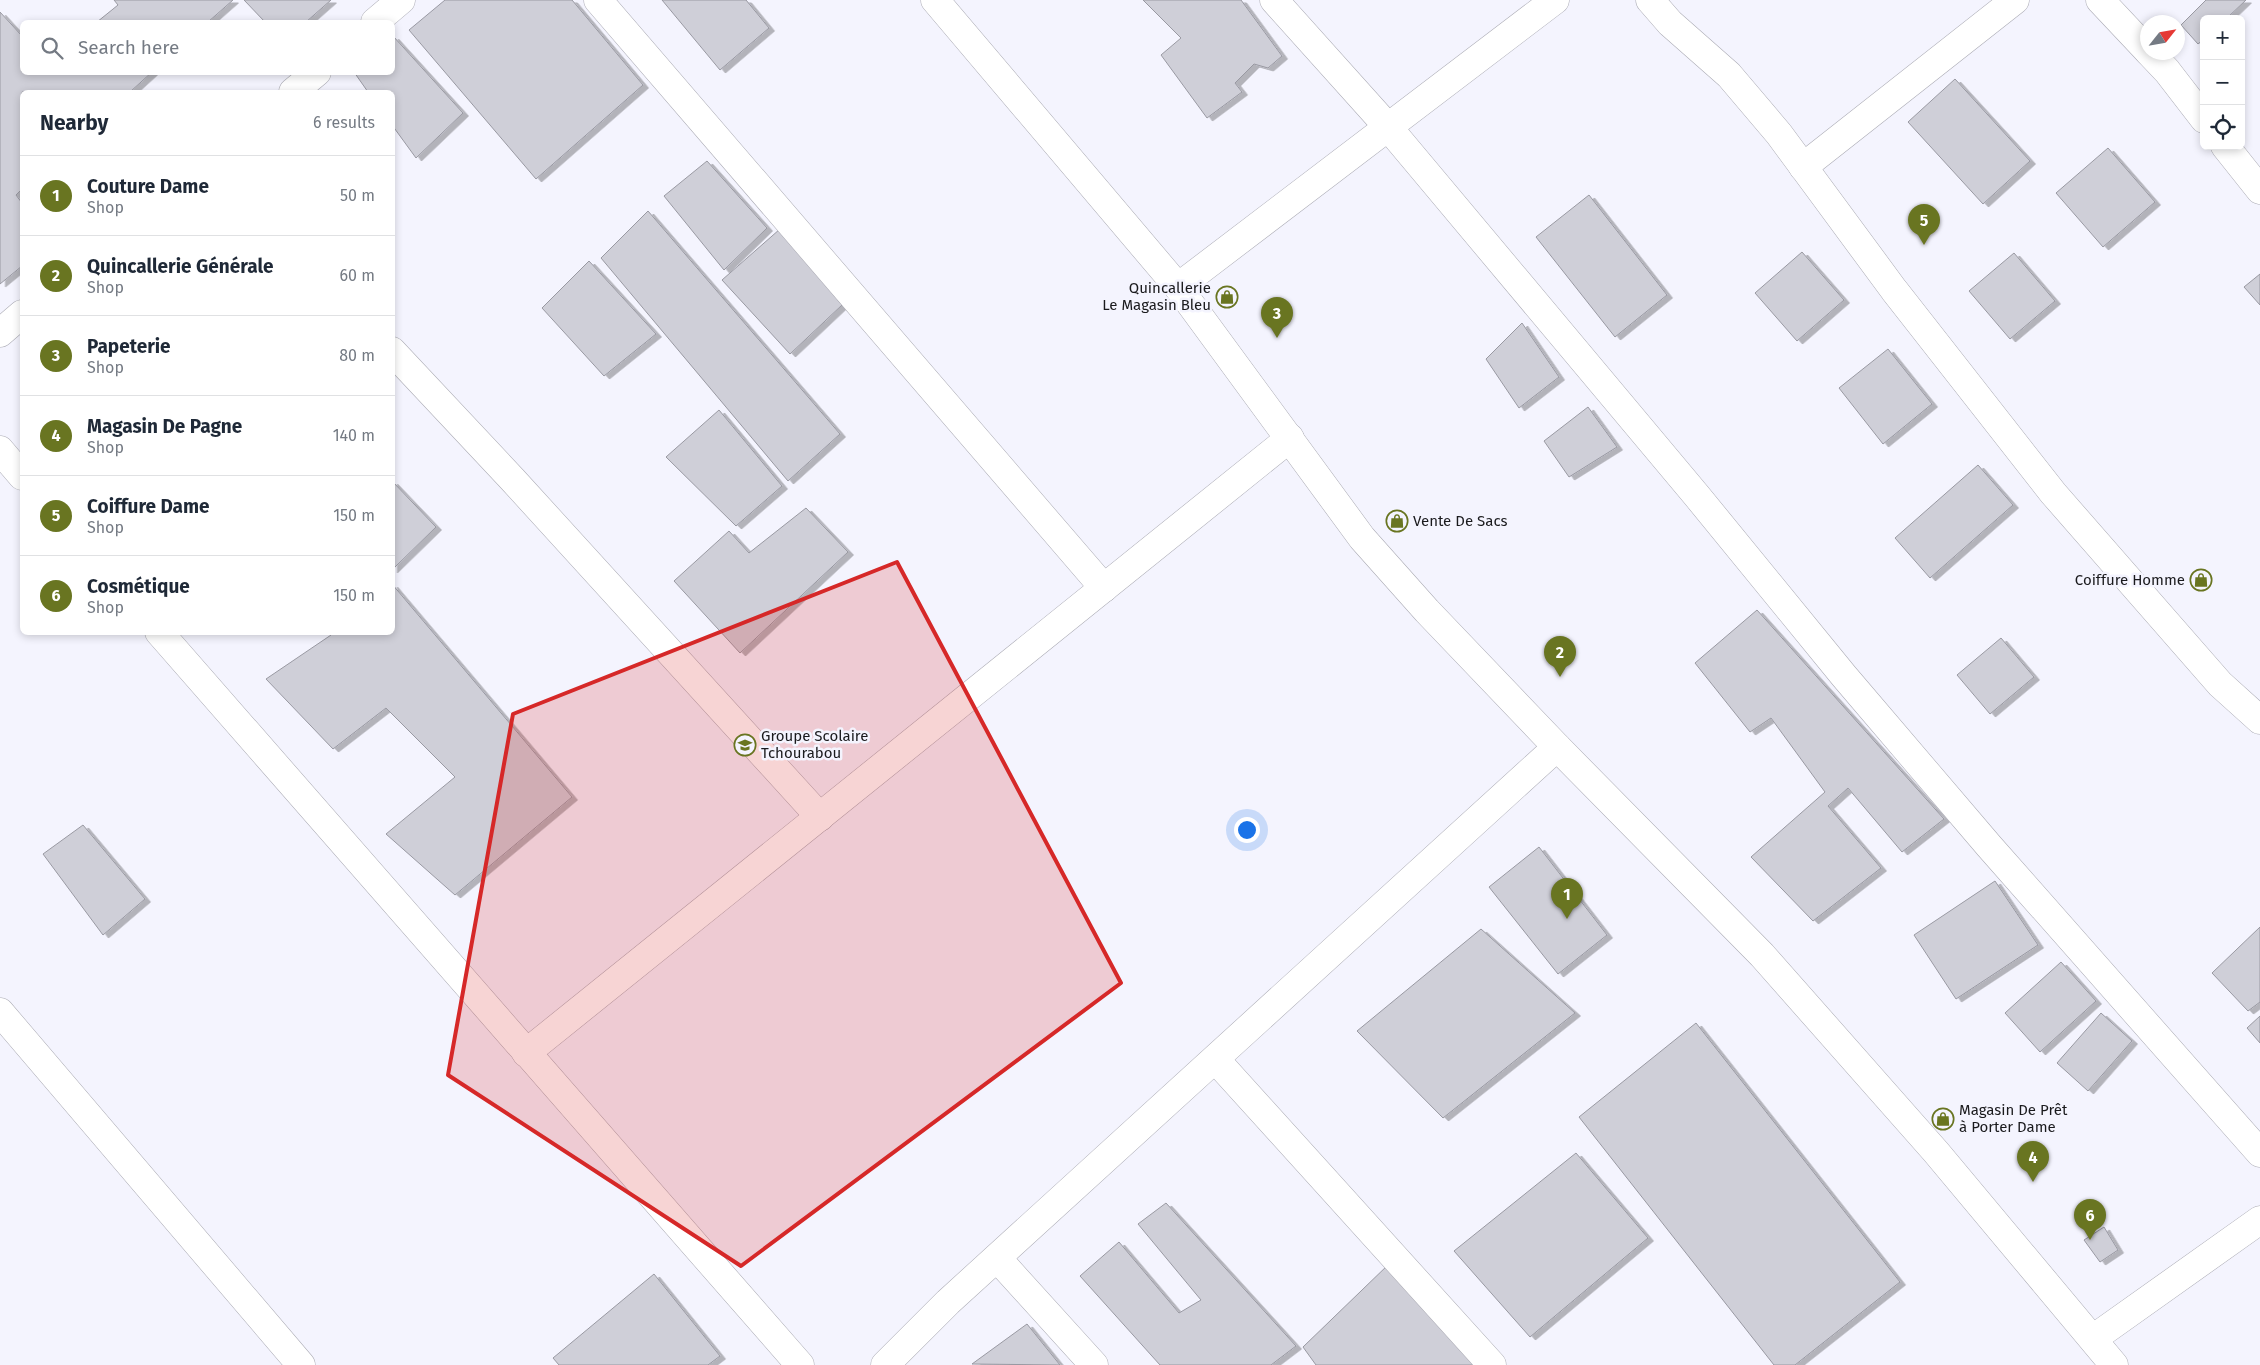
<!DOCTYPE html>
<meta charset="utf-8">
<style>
body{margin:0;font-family:"Fira Sans",sans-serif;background:#f6f6f7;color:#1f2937}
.controls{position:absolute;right:15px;top:15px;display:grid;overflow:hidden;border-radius:8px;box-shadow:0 2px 8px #0003}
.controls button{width:45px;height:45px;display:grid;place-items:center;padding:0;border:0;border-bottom:1px solid #e0e1e3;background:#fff;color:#1f2937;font:25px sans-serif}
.compass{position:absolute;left:2140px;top:15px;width:45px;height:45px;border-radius:50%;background:#fff;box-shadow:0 2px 8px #0003;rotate:59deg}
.you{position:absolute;left:1246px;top:829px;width:18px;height:18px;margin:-12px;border:4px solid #fff;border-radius:50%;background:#1a73e8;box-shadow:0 0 0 8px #1a73e833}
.badge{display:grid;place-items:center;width:32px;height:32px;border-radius:50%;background:#697521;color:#fff;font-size:16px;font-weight:700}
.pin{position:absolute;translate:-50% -41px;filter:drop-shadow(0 1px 2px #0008)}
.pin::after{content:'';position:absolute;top:26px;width:18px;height:15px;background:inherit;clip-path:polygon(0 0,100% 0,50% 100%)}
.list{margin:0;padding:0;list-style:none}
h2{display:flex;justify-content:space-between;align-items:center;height:65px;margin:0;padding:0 20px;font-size:21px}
h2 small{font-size:16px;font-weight:400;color:#747a83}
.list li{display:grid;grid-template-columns:32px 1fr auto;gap:15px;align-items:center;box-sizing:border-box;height:80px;padding:0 20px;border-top:1px solid #e0e1e3}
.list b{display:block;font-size:19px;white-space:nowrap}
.list p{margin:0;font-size:16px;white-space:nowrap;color:#747a83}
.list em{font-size:16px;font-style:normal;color:#747a83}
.icon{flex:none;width:28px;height:28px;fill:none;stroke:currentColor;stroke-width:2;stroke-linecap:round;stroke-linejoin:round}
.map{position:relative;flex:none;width:2260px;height:1365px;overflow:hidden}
.search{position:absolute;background:#fff;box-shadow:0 2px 8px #0003;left:20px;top:20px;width:375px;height:55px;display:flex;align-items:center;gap:12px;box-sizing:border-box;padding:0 18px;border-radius:8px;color:#747a83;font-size:19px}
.panel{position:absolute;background:#fff;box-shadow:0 2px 8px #0003;left:20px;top:90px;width:375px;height:545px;border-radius:8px}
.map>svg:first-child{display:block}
.building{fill:#cfcfd8;stroke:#9999a2;filter:url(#shadow)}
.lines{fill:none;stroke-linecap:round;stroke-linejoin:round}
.street-casing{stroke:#ababb4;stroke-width:29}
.street{stroke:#fff;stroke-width:28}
.marked{fill:#d62828;fill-opacity:0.2;stroke:#d62828;stroke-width:4;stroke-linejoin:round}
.labels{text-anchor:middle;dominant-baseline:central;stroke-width:5;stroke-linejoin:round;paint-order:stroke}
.poi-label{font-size:15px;fill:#1a1a1d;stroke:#f4f4fe;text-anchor:start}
</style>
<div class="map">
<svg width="2260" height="1365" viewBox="0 0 2260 1365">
<defs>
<filter id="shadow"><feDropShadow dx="5.5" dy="3" stdDeviation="0" flood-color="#0004"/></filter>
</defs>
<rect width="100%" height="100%" fill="#f4f4fe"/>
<!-- building -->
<g class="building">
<path d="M114,0H233L208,22H97L118,5Z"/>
<path d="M244,0H331L306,22H265Z"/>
<path d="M445,0H572L643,85L536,179L409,30Z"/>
<path d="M662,0H746L769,28L720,70Z"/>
<path d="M1143,0H1241L1282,56L1268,68L1254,64L1235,83L1242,92L1207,118L1161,55L1181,38Z"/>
<path d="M2206,0H2246L2226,19H2204V39L2198,44L2181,25Z"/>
<path d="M0,12L22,36V72H152L130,92H22V189L16,195L22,203V266L0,284Z"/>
<path d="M393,36L463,113L416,158L392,125V92H368L354,72H392Z"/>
<path d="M1955,79L2030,161L1983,204L1908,122Z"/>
<path d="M2108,148L2155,202L2103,247L2056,193Z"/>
<path d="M707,161L767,228L724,270L664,196Z"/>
<path d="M1589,195L1667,295L1615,337L1536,237Z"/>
<path d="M648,211L840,434L788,481L601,258Z"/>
<path d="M780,229L842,305L790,354L722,280Z"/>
<path d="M1802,252L1844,300L1797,341L1755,293Z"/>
<path d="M2014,253L2055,301L2010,339L1969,291Z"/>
<path d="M589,261L656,334L604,376L542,308Z"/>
<path d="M2260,274V305L2244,287Z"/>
<path d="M1522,323L1559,377L1519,408L1486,359Z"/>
<path d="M1888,349L1932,404L1883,444L1839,388Z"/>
<path d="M1588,407L1617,447L1569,477L1544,441Z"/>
<path d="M719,410L782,486L736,526L666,457Z"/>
<path d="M1978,465L2013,505L1930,578L1895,538Z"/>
<path d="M392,481L436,527L392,570Z"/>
<path d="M806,508L848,552L740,653L674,581L729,531L749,553Z"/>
<path d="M392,584L572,797L455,895L386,834L455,777L386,708L333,749L266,679L331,635L329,632H392Z"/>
<path d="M1757,610L1944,819L1902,852L1848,788L1828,806L1881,868L1813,921L1751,857L1825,792L1771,718L1750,732L1695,663Z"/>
<path d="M2001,638L2034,677L1990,714L1957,675Z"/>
<path d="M83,825L145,899L103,935L43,854Z"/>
<path d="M1539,847L1607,935L1558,974L1489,887Z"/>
<path d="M1995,881L2038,945L1956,999L1914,935Z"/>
<path d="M2260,927V1002L2248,1011L2212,973Z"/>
<path d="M1481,929L1575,1013L1443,1118L1357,1031Z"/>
<path d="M2061,962L2096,1001L2040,1052L2005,1013Z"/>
<path d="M2101,1013L2132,1041L2088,1091L2057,1063Z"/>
<path d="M2260,1016V1043L2247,1028Z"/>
<path d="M1696,1023L1900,1282L1795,1365H1774L1579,1117Z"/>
<path d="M1576,1153L1648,1238L1530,1337L1454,1251Z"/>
<path d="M1166,1203L1296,1346L1271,1365H1160L1080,1276L1119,1242L1179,1313L1201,1300L1138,1224Z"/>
<path d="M2104,1227L2118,1250L2100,1262L2084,1240Z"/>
<path d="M1390,1263L1476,1365H1316L1303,1347Z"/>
<path d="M654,1274L720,1356L708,1365H559L553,1358Z"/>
<path d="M1027,1324L1060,1365L972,1364Z"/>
</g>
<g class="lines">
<!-- street casing -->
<g class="street-casing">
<g id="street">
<path d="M598,0L1104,588"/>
<path d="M935,0L1178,287L1362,538L1427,611L1557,747L1762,955L1936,1152L2114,1365"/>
<path d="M1274,0L1388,127L1697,496L1844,676L1989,846L2260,1153"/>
<path d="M1650,0L1670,23L1729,75L1779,134L1894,290L2053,493L2220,684L2260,720"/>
<path d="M2100,0L2148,51"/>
<path d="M375,22L401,0"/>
<path d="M2149,52L2167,71L2204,119"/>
<path d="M293,92L317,72"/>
<path d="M2225,146L2260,190"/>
<path d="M1803,167L2015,0"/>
<path d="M1178,287L1555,0"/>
<path d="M0,333L22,314"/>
<path d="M392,351L513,480L820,817"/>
<path d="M0,450L22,476"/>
<path d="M159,632L800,1365"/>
<path d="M0,1012L301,1365"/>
<path d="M526,1053L1290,438"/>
<path d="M1216,1060L1492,1365"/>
<path d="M997,1258L1094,1365"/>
<path d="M2094,1338L2260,1220"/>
<path d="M885,1365L948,1302L1557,747"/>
</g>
</g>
<!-- street -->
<use href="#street" class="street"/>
</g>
<!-- marked area -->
<path class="marked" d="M897,562L1121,983L741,1266L448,1075L513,714Z"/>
<!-- icons -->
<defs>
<g id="shop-ring" transform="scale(1.125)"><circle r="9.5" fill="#f4f4fe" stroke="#697521" stroke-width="1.5"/><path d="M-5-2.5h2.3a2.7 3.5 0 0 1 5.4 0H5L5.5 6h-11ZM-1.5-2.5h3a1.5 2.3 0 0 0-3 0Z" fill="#697521"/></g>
<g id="school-ring" transform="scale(1.125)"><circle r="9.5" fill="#f4f4fe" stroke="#697521" stroke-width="1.5"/><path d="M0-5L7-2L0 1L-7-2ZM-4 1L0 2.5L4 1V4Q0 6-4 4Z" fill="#697521"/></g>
</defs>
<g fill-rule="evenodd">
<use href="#shop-ring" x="1227" y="297"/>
<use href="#shop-ring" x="1397" y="521"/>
<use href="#shop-ring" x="2201" y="580"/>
<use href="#school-ring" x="745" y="745"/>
<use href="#shop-ring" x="1943" y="1119"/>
</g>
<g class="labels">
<!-- poi labels -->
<g class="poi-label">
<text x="1211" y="288" text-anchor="end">Quincallerie<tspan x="1211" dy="17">Le Magasin Bleu</tspan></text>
<text x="1413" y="521">Vente De Sacs</text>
<text x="2185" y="580" text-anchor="end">Coiffure Homme</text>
<text x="761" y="736">Groupe Scolaire<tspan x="761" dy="17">Tchourabou</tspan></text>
<text x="1959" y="1110">Magasin De Prêt<tspan x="1959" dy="17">à Porter Dame</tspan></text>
</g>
</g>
</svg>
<div class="controls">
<button>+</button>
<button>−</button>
<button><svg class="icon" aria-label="locate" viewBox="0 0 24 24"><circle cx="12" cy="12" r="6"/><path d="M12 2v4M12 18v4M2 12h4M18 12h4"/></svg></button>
</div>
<svg class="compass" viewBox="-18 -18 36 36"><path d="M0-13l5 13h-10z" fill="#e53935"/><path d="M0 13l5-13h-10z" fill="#747a83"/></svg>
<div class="you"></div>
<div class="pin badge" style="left:1567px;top:919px">1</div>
<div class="pin badge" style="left:1560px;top:677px">2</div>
<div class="pin badge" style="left:1277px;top:338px">3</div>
<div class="pin badge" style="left:2033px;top:1182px">4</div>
<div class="pin badge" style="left:1924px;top:245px">5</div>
<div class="pin badge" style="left:2090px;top:1240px">6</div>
<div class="search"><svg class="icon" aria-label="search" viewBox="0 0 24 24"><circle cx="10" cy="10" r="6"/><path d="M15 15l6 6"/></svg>Search here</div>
<section class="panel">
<h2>Nearby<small>6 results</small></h2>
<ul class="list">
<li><span class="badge">1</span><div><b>Couture Dame</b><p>Shop</p></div><em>50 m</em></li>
<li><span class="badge">2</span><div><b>Quincallerie Générale</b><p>Shop</p></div><em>60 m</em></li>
<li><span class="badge">3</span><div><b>Papeterie</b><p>Shop</p></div><em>80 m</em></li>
<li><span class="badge">4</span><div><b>Magasin De Pagne</b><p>Shop</p></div><em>140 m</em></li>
<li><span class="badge">5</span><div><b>Coiffure Dame</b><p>Shop</p></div><em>150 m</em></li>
<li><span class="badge">6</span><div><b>Cosmétique</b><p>Shop</p></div><em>150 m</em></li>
</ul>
</section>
</div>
